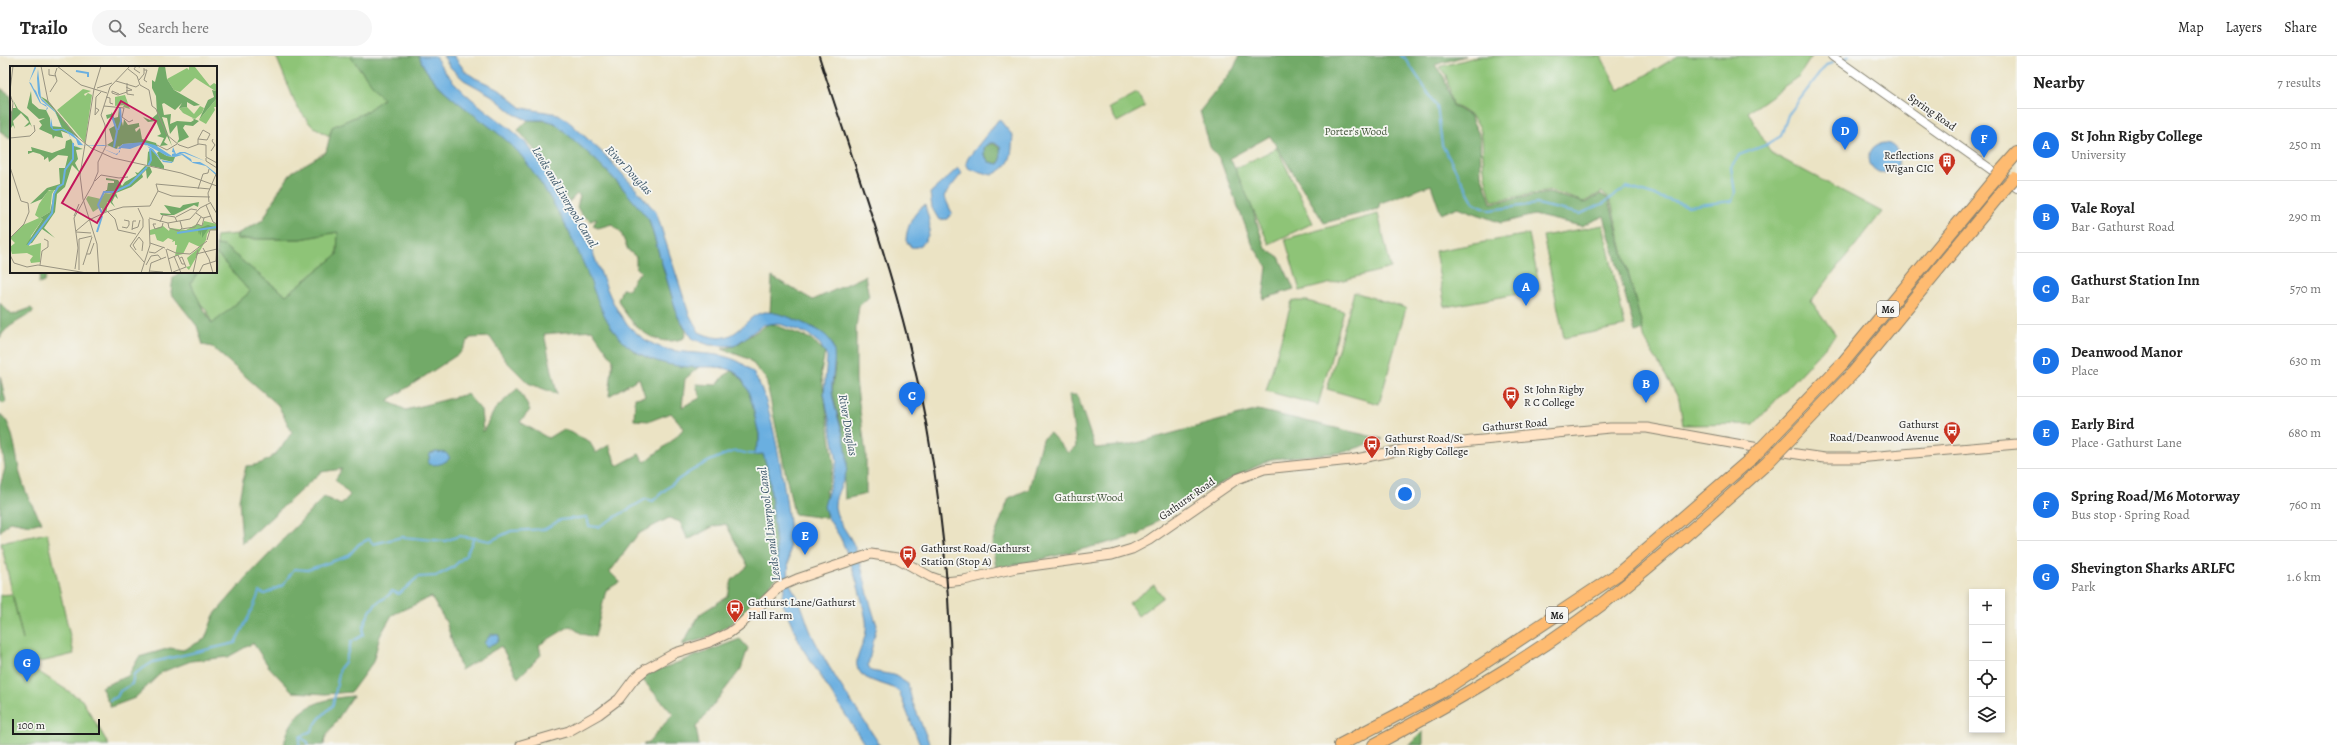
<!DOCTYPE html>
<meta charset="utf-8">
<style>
body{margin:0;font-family:Alegreya,serif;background:#f6f6f6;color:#222}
.controls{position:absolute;right:12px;bottom:12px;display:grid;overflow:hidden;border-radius:0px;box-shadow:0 2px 6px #0003}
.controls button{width:36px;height:36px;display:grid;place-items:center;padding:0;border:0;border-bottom:1px solid #e0e0e0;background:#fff;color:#222;font:20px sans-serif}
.scale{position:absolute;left:12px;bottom:10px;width:88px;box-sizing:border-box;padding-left:4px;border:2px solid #1c1c1c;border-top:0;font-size:11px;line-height:14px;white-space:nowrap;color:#1c1c1c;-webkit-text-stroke:3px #f6f6f2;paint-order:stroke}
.you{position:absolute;left:1405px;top:438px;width:14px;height:14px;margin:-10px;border:3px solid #fff;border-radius:50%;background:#1a73e8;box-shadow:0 0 0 6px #1a73e833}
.badge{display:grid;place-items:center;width:26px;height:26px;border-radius:50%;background:#1a73e8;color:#fff;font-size:13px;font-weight:700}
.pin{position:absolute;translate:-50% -33px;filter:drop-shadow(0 1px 2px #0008)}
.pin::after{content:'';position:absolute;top:21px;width:14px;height:12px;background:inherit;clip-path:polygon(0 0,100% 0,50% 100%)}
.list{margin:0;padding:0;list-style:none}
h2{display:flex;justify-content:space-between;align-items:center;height:52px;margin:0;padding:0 16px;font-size:17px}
h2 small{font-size:13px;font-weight:400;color:#767676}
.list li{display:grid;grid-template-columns:26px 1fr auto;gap:12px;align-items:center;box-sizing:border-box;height:72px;padding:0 16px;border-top:1px solid #e0e0e0}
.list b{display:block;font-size:15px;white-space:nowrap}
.list p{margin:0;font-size:13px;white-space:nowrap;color:#767676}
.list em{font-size:13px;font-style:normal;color:#767676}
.icon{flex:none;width:22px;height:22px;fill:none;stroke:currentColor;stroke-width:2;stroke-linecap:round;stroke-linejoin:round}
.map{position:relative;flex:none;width:2017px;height:689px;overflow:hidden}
header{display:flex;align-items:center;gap:24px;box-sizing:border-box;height:56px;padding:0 20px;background:#fff;border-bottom:1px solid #e0e0e0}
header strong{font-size:19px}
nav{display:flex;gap:22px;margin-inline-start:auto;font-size:14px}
.search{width:280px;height:36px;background:#f6f6f6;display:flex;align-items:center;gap:10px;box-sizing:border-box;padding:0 14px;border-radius:22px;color:#767676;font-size:15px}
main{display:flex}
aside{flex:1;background:#fff}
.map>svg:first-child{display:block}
.green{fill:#8ec477;stroke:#55704a}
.forest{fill:#72aa68;stroke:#476342;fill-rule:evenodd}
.water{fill:#6bafe0;stroke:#44667e;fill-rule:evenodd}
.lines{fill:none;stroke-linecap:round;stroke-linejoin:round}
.stream{stroke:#6bafe0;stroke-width:2}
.tertiary-casing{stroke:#848070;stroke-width:10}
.secondary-casing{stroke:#848070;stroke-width:11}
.motorway-casing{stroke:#848070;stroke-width:14}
.tertiary{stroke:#fff;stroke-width:8}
.secondary{stroke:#ffe4c6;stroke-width:9}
.motorway{stroke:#febb71;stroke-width:12}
.rail{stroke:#1c1c1c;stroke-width:2}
.motorway-bridge-casing{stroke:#848070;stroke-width:14;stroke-linecap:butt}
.motorway-bridge{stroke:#febb71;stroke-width:12}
.labels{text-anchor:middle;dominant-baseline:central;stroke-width:3.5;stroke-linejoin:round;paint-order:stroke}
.shield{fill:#f6f6f2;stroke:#5d5d5c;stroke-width:1}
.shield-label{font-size:10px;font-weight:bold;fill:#1c1c1c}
.street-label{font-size:11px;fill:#1c1c1c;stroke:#f6f6f2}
.park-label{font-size:11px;fill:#44573c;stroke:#f6f6f2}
.poi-label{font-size:11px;fill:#1c1c1c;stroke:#f6f6f2;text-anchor:start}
.water-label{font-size:12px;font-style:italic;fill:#3c576a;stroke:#f6f6f2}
.inset-river{fill:none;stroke:#6bafe0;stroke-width:2}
.inset-road{fill:none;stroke:#989381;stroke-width:1}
.view{fill:#c2185b;fill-opacity:0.15;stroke:#c2185b;stroke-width:2}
.inset-edge{fill:none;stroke:#1c1c1c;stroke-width:2}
</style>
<header>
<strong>Trailo</strong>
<div class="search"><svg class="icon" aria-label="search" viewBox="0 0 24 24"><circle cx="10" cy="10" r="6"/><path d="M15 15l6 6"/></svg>Search here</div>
<nav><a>Map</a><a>Layers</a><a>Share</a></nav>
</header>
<main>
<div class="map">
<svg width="2017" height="689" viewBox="0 0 2017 689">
<rect width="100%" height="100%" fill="#f6f6f2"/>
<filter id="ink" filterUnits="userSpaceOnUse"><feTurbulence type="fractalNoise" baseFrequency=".025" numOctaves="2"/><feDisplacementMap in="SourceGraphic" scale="8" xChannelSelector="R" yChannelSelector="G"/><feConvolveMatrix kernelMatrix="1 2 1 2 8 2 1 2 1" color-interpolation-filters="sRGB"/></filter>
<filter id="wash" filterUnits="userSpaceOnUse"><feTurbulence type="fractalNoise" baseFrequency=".012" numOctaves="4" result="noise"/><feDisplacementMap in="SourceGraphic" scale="16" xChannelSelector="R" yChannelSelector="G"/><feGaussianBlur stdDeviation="0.9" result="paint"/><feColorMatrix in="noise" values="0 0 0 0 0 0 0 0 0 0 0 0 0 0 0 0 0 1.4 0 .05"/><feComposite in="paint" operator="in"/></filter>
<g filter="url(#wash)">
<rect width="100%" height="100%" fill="#ebe3c4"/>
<!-- green -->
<g class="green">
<path d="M276,0H350L383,43L364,57L332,71L329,80L311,69L297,51Z"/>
<path d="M1479,0H1601L1619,35L1678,0H1812L1799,20L1748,56L1771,97L1882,156L1811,245L1836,279L1754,368L1683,369L1679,343L1645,284L1611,146L1602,136L1584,146L1551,135L1492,145C1489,135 1485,123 1484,112C1480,78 1489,67 1453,49L1446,19L1439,11Z"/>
<path d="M1137,37L1145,51L1117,66L1109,52Z"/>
<path d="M1277,92L1313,167L1269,188L1234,113Z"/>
<path d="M1378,158L1391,212L1300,235L1285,183Z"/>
<path d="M1603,169L1625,270L1564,282L1543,180Z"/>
<path d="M338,176L337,199L286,239L263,222L224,190L216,189V180L237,178V183H301Z"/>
<path d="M1529,178L1540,234L1445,251L1435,195Z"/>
<path d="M216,197L250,236L212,268L206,253L198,246L191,227L198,216H216Z"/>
<path d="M1354,236L1406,252L1379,348L1327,333Z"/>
<path d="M1292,245H1307L1344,255L1318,349L1266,335Z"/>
<path d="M47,477L74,598L28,609L82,644L109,689H0V539L12,538L23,584L1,487Z"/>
<path d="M1154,529L1163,541L1138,560L1129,547Z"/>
</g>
<!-- forest -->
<g class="forest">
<path d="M350,0H419C432,39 491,63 517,94C543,126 565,164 582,202C594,232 602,262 624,286C641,305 675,311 699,311L685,323L682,351L700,342L696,328L717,329L724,320L732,315C752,326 754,358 759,378V385L753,399L763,397L769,418L779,519L746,557L713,580L682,589L700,558L728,540L732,524L748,510L726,468L712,471L688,484L680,466L669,462L638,478L610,516L620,526L606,534L595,581L582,578L570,570L539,589L541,599L518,622L501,590L461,614L446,566L431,541L392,559L380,580L373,606L351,636L326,638L293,636L269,611L253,587L228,601L191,605L162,616L135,642L111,651L101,631L128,620L139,601L170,592L183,594L205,583L214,559L249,519L324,441L341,449L350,439L335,424L342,413L321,416L242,488L239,443L246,410C270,409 280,394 292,376L278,349L212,291L203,289L197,270L171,237L173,222L179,216H198L191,227C197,243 205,254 212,268L250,236L216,197V189L224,190L263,222L286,239L337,199L338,176L301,183H237V178L263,164L278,136L292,116L326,96L332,71L364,57L383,43ZM592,274L613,304L609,340L639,322L645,340L635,342L634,364L650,365L671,357L684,372L673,384L645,406L639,398L617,410L609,389L596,397L589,385L563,373L548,382L520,366L530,354L518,332L495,353L483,376L481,354L467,338L406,354L387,345L460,297L470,282L490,281L506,305L528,327L557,338L544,278Z"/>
<path d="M1239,0H1465L1435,9L1444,21L1453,50L1470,60L1480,80L1481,118L1491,147L1549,137L1585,147L1601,138L1609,144L1643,274L1635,276L1604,160L1581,170L1534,159L1501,167L1458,151L1441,158L1431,129L1380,147L1378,153L1324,167L1270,80L1230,102L1250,146L1265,192L1279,201L1294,233L1263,243L1267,211L1253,190L1220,104L1210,91L1200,55L1234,12Z"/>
<path d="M0,32L11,39V83L0,75Z"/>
<path d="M528,64L551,65L565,75L599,107L644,155L649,164L678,261L686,275L684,282C655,294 630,269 618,244L622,233H629L635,221L641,216L636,211V201L628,194L621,177L612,168L598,172L593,170L597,162L591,165L581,158L577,151L580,140L577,138L569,146L533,92L518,74Z"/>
<path d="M993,87L1001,93V104L997,108L989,106L983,96L985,90Z"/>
<path d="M40,216H47L44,226L39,228Z"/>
<path d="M865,220L869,241L859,250L856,272V325L866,399V438L845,443L844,424L847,407L841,370L832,336L835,309L815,272L770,257L772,221L813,244Z"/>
<path d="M0,247L12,259L31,252L34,255C23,264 6,269 0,282Z"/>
<path d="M770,267L811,283L825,296L821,316L834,409L826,436V462L794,458L766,323L749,303L722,293L734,290Z"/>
<path d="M0,320L6,346L3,348L0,345Z"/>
<path d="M1069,339H1077L1095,392L1129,389L1258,354L1383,383L1345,396L1272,403L1180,447L1139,479L1035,505L996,512L992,487L1009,442L1029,433L1042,383L1050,377L1068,397L1076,390Z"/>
<path d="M0,358C15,367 16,408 22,424C26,439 34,453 42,466L30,469L10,465L0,476V430L5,412L0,377Z"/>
<path d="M740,583L748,592L741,613L696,671L699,689H643L650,685L673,658L640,621Z"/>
<path d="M353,640L325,682L324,689H284C291,651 319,643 353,640Z"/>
<path d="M1423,675V689H1409Z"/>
</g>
<!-- water -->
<g class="water">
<path d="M419,0H435C449,26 473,45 496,62C509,72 522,81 532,95C554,125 575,159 591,193C603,219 611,254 633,274C643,284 658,292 671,294C699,300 734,293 754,318C772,342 787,443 790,476C791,492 786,514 790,528C792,533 795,536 797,540C804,554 807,570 815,585C833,621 858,655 880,689H865L801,590L783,548L782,540L785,531L784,521L779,519L769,418L763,398L753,399L759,385V378C754,361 752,335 740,321C729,307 704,312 688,311C669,310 648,304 632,293C602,272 595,232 581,202C566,167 546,133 524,103C498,68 433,40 419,0Z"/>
<path d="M443,0H454L465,15L475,22L497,32L522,52L558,58L566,63L606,100L636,133L656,156L689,258L699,276C739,296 742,257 766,256C781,256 800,266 814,272C822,276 831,282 833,291C837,306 831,321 832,336C835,360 849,386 847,410C847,424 834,437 835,451C837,467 851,479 856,494C865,519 868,545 877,569L868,609L871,615L894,619L908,628L912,645L930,689H920L899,636C888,626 865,628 858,613C852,602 869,585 866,564C861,538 852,507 841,483C835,472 826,462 824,450L837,405L824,337L827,301L820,288L808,278L777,267L763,269L734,290L709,289L693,283L678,261L649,164L621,130L599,107L555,67L545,64H528L514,58L491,39L464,24L451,12Z"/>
<path d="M999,63L1013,80C1011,101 1013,109 992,119L969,113L966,107L968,102ZM989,87H995L1000,91L1001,104L998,108L989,106L984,99V91Z"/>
<circle cx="1884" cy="102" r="15"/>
<path d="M958,112L962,117L944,140L952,157L947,163L939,164L932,152L930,137Z"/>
<path d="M925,149C926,154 928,159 929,164C932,175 925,194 911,191L906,185C906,172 914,155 925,149Z"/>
<path d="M436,396L446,397L450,402C443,408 438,410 428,408L430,398Z"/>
<path d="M491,578L499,579L498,585L487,591L484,587Z"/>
</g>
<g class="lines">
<!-- stream -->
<g class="stream">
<path d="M1401,0L1405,2L1437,50L1442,89L1474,147L1490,154L1537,148L1580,158L1604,147L1627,131L1688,150L1732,145L1735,137L1731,111L1739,99L1766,89L1781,80L1788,59L1826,9L1833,7"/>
<path d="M1844,3L1849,0"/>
<path d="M110,644L117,641L120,635L132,628L134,618L153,606L235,587C244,568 253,556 259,536L265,538L283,529L294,513L307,514L348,500L359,488L369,483L373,488L402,481L445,485L459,480L474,482"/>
<path d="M300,681L311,675L319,663L333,649L340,612L345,606L351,586L363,579C362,570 369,554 377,547C383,541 385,545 392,535L399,538L418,521L436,520L452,512L466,499L474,482L490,485L511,475L545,473L560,464L587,461L589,470L598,471L646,443L653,445C675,423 703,406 732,396C740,393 749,401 756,397"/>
<path d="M299,689L300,681L308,686V689"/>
</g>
</g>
</g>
<g filter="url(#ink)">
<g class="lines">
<!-- tertiary casing -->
<g class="tertiary-casing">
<path id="tertiary" d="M1832,0L2017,132"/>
</g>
<!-- secondary casing -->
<g class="secondary-casing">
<path id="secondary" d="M521,689L569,675L599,658L619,643L634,623L646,613L675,597L710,586L729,577L741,568L779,531L797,523L871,498L897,502L931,521L945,526L964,524L1016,512L1112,499L1132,493L1149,484L1237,423L1264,413L1351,404L1412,392L1472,385L1610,372H1647L1770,394L1824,402H1857L2017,388"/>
</g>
<!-- motorway casing -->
<g class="motorway-casing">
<g id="motorway">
<path d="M2001,115L2017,97"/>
<path d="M1776,377L1842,308L1994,124"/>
<path d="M1792,381L1853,317L2005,132"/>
<path d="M1340,689L1439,637L1618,518L1753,401"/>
<path d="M1374,689C1461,642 1549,592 1626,529C1674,491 1720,449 1766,408"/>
</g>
</g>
<!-- tertiary -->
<use href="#tertiary" class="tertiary"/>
<!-- secondary -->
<use href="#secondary" class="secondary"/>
<!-- motorway -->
<use href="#motorway" class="motorway"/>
<!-- rail -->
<path class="rail" d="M819,0C849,94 884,188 908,284C941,417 955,553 950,689"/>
<!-- motorway-bridge casing -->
<g class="motorway-bridge-casing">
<g id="motorway-bridge">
<path d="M1994,124L2001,115"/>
<path d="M2005,132L2014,122"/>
<path d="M1753,401L1776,377"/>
<path d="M1766,408L1792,381"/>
</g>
</g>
<!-- motorway-bridge -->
<use href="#motorway-bridge" class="motorway-bridge"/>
</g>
</g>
<!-- icons -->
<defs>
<g id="building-pin" transform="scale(0.9)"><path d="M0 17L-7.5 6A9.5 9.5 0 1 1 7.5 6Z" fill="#c8321e" stroke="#f6f6f2"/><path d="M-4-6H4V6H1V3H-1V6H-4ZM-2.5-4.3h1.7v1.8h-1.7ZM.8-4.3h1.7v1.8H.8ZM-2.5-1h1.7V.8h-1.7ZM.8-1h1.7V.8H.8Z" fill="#fff"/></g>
<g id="bus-pin" transform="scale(0.9)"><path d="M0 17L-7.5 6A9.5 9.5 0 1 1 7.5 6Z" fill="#c8321e" stroke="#f6f6f2"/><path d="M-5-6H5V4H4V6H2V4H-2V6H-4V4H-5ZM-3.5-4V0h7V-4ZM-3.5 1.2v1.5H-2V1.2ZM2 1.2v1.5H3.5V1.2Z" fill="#fff"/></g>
</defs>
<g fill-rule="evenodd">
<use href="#building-pin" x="1947" y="105"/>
<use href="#bus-pin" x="1511" y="339"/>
<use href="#bus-pin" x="1952" y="374"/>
<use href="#bus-pin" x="1372" y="388"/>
<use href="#bus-pin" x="908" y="498"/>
<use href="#bus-pin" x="735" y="552"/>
</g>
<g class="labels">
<!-- shield labels -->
<g class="shield">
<rect x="1877" y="245" width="22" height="16" rx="3"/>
<rect x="1546" y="551" width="22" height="16" rx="3"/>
</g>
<g class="shield-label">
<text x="1888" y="253">M6</text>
<text x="1557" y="559">M6</text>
</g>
<!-- street labels -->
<g class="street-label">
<text transform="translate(1932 56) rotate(35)">Spring Road</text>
<text transform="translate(1515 369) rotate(-5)">Gathurst Road</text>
<text transform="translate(1187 443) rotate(-35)">Gathurst Road</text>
</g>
<!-- park labels -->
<g class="park-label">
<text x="1356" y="75">Porter's Wood</text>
<text x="1089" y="441">Gathurst Wood</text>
</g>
<!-- poi labels -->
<g class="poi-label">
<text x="1934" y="99" text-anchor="end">Reflections<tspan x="1934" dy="13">Wigan CIC</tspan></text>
<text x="1524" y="333">St John Rigby<tspan x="1524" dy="13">R C College</tspan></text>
<text x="1939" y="368" text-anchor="end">Gathurst<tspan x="1939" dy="13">Road/Deanwood Avenue</tspan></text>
<text x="1385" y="382">Gathurst Road/St<tspan x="1385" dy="13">John Rigby College</tspan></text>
<text x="921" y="492">Gathurst Road/Gathurst<tspan x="921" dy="13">Station (Stop A)</tspan></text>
<text x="748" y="546">Gathurst Lane/Gathurst<tspan x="748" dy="13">Hall Farm</tspan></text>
</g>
<!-- water labels -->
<g class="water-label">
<text transform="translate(629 114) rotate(47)">River Douglas</text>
<text transform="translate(565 141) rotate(59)">Leeds and Liverpool Canal</text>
<text transform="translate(848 369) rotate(80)">River Douglas</text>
<text transform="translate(769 468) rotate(-97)">Leeds and Liverpool Canal</text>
</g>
</g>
<!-- overview -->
<g transform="translate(10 10)">
<rect width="207" height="207" fill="#ebe3c4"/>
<path d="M176,0L185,1L200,20L204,17L207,19V26L185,12L170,26L164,24L157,13L177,2L179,4V0ZM73,23L81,25L74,28L75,30L78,27L82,29L75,77L47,44ZM115,29L120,43L113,41L114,39L105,40V31ZM207,32V41H204L205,44L196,58L189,54ZM190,40L194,42L192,47L185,53L173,47L170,42L177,41L184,48ZM45,123L42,128L40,146L30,152L33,153L21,170L19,180L31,177L30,196L21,197L20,194L23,190L17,187L2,188L0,181L5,177L0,172L13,159L29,152L25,149L29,138L38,125ZM95,127L103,128L100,136H97V145L93,147L92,142H89L83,146L76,133L78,130L91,133ZM194,155L207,158V164H200L197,168L196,174L179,204L176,201L180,200L177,192L190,181L179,176L173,188L165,190L167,179H165V175L162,176L163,174L158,172L153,176L147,174L145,168L140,169V164L153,160L159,165L160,162L176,164L187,158L192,160Z" fill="#8ec477"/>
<path d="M149,0H155L157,13L164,24L190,39L184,40L177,36V41L170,42L173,47L169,42L172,37L165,44L154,37L152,38L154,49L161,48L160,58L167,55L181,56L184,54L182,52L189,55L183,60L175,59L173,62L179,71L167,77L169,73L167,59L160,68L157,52L152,51L162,80L157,70L154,76L158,79L150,80L154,72L147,70L151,68L146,55L138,56L133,51L140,54L147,48L146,30L142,22V14L145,16ZM202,24L206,25L207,32L189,54L198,34L204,31ZM21,25L22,37L29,43L36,44L40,52V60L51,61L59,68L51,65L53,72L45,70L43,73L42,69L29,63L32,59L29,55L35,52L29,53L17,42ZM30,30L37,34L69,72L52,62L45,45ZM3,34L8,43L18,51L22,61L20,58L17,60L14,61L19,56L11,47L3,55L5,63L3,59L1,62L0,48L3,42H6ZM109,42L113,60L114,53L118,59L129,57V60L126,58L130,60L125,63L126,66L130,62L132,73L146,77L148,82L131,77L113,78L109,81L108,80L107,83L97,79L103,75L99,63L106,59L101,51L97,53L96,49L101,48L102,46L104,52L108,51ZM61,73L64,80L73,83L66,84L68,93L65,97L70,107L62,99L55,121L47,128L45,146L34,162L45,172L32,163L22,177L16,179L33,153L30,152L40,146L45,124H39L32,133L20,138L37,122L50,118L49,102H55L58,90L48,89L39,96L38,91L34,94V91L30,88L23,86L18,88V85H22L21,81L42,87L55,82L56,75ZM142,83L154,100V103L137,99L138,86ZM149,85L157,90L165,91L163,96L150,93L147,87ZM135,100L140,101L142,106L137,113L136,104L132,108L133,111L121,121L106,127L108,133L105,130L102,136L105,141L100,136L103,128L95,126L91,132L84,130L91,132L96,124H97L98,117H104V115L96,114V112L108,114L112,120L115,116L127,109L125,106L128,107ZM189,136L188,141L184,139L164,149H151L150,147L161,148L154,139L170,142L173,139ZM198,159L207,162L198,163L192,172V165L190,170V165L189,169L188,164H184Z" fill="#72aa68"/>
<path d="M25,0L26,2L19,16L21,17L24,23L26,25L31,37L36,39L37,41L38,42L36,45L41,52L43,63H53L45,46L32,35L29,30L28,27L27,12L28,3L31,32L45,45L52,62L63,68L73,79H94L107,83L113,78L133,76L145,79L162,90V88L165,87L162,86L163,81L166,88L170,86H175L195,95L174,87L167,89L173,88L181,93L182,96H190L197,100L207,108V110L196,100L183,97L172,89L165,91L162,97L153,96L143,83L133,78L120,83L111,82L107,89L89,81L72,83L65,80L58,67L52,64L46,65L43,64L40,60L41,52L36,45L37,41L30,37L19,16ZM59,68L66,73L68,79L96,80L110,83V86L106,88L89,81L72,83L64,79ZM135,78L157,90L165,91L163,96L151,94Z" fill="#6bafe0" fill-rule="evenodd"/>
<path class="inset-river" d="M66,5L78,7V11M102,50L107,65L104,81M108,64L111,55L110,42M138,100L141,94L140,83M92,147L88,139L94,126H104L119,119L137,101M87,166L92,150M167,167L207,161M18,179L42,147L44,128L48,121L53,118L55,104L63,93V77"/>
<path class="inset-road" d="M31,0L38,35L66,70L81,82L103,92L171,107L207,120M47,0L71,19L97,27M39,3V9L46,10M118,3L127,10L130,19L139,24L142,40L146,43L157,69L169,79L178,82L189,78L196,79V91L207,97M134,4H137L134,14L137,16M130,7L124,3L126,0L130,1M129,14L134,8V2M106,15L126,21L129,19M117,17V28L124,29M116,21L122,24L116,25M87,22L102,17M0,25L3,0M40,26L47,15L45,8L47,2M0,28L3,37L0,64M109,28L102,25V27L108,29L117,26M96,31L100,32V37L103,38M94,40L114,42L112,51L119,56L123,54M86,42L89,44L85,49L86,31L91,26M0,72L20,70L25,65L24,59M188,78V73L193,64L200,68L197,74L188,73M147,79L157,84L167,78M201,85L205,79L202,75L203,73M196,92V95L207,102M0,101L11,135L18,137L19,146L14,158L0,172M85,115L91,109L109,112L118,111M188,123L193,108L198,107L199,103M148,125L146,118L200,123M148,125L162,130L200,131M199,136L198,127L207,106M200,136L207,148M196,139L203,156L207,158M128,142L133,153V161L120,180L134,196M98,146L105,153L108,164L126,168M186,147L193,152L201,150M64,150L69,138M166,151L181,143L187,144M139,152L158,157L180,153L190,142L200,137M150,156L153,149L165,151L167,156M158,157L159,162L169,165L172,162L170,155M146,158H143L145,163L152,161L153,157M187,158L192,160L194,152M112,161L117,162L119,159V155L114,154M122,163L128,161L130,154M171,163L185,161L191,151M122,164L123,155H126M66,165L79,154L96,146L113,141L140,140L148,125M66,166L81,167M69,173L82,170M197,174L200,164H207M140,177L155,182M193,182L199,193M156,183L162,207M157,183L166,187L180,188L197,175M126,184L123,179L129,171L133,176L132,185M139,186L145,187L154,181M77,188H80L84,177M186,188L207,183M0,189L4,197L17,201L28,199L77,207M164,190L171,207M158,193L168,189L172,198H175M199,193L203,207M30,199L32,185L38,181V175L34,173M73,199L82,171M136,199L141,190L148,189L151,193M65,203L68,182L64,152L83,118L88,106V96L96,80L95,59L91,49L100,21L120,0M69,204V173M139,205L153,206M163,206L176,201L172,191L170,192M89,207L87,178L73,133L70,109L84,23L91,0M131,207L140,179L139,153M139,207L141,197L156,191M183,207L188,184M189,207L193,199L206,195L207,173"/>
<path class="view" d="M111,35L146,55L87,157L52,137Z"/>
<rect width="207" height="207" class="inset-edge"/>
</g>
</svg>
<div class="controls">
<button>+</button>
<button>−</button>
<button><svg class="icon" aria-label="locate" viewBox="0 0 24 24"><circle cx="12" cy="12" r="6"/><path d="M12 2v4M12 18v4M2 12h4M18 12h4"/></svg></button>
<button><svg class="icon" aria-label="layers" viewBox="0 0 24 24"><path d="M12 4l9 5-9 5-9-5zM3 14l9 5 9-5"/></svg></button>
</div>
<div class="scale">100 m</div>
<div class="you"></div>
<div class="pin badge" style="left:1526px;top:250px">A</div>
<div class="pin badge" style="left:1646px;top:347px">B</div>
<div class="pin badge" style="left:912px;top:359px">C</div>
<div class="pin badge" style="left:1845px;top:94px">D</div>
<div class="pin badge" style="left:805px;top:499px">E</div>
<div class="pin badge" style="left:1984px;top:102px">F</div>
<div class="pin badge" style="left:27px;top:626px">G</div>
</div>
<aside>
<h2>Nearby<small>7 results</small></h2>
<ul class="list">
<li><span class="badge">A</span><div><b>St John Rigby College</b><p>University</p></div><em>250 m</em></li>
<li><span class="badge">B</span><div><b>Vale Royal</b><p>Bar · Gathurst Road</p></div><em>290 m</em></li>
<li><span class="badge">C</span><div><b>Gathurst Station Inn</b><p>Bar</p></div><em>570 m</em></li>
<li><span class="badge">D</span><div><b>Deanwood Manor</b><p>Place</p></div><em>630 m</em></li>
<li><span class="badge">E</span><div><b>Early Bird</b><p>Place · Gathurst Lane</p></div><em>680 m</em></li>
<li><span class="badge">F</span><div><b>Spring Road/M6 Motorway</b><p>Bus stop · Spring Road</p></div><em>760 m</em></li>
<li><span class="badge">G</span><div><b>Shevington Sharks ARLFC</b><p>Park</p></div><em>1.6 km</em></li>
</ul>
</aside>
</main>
